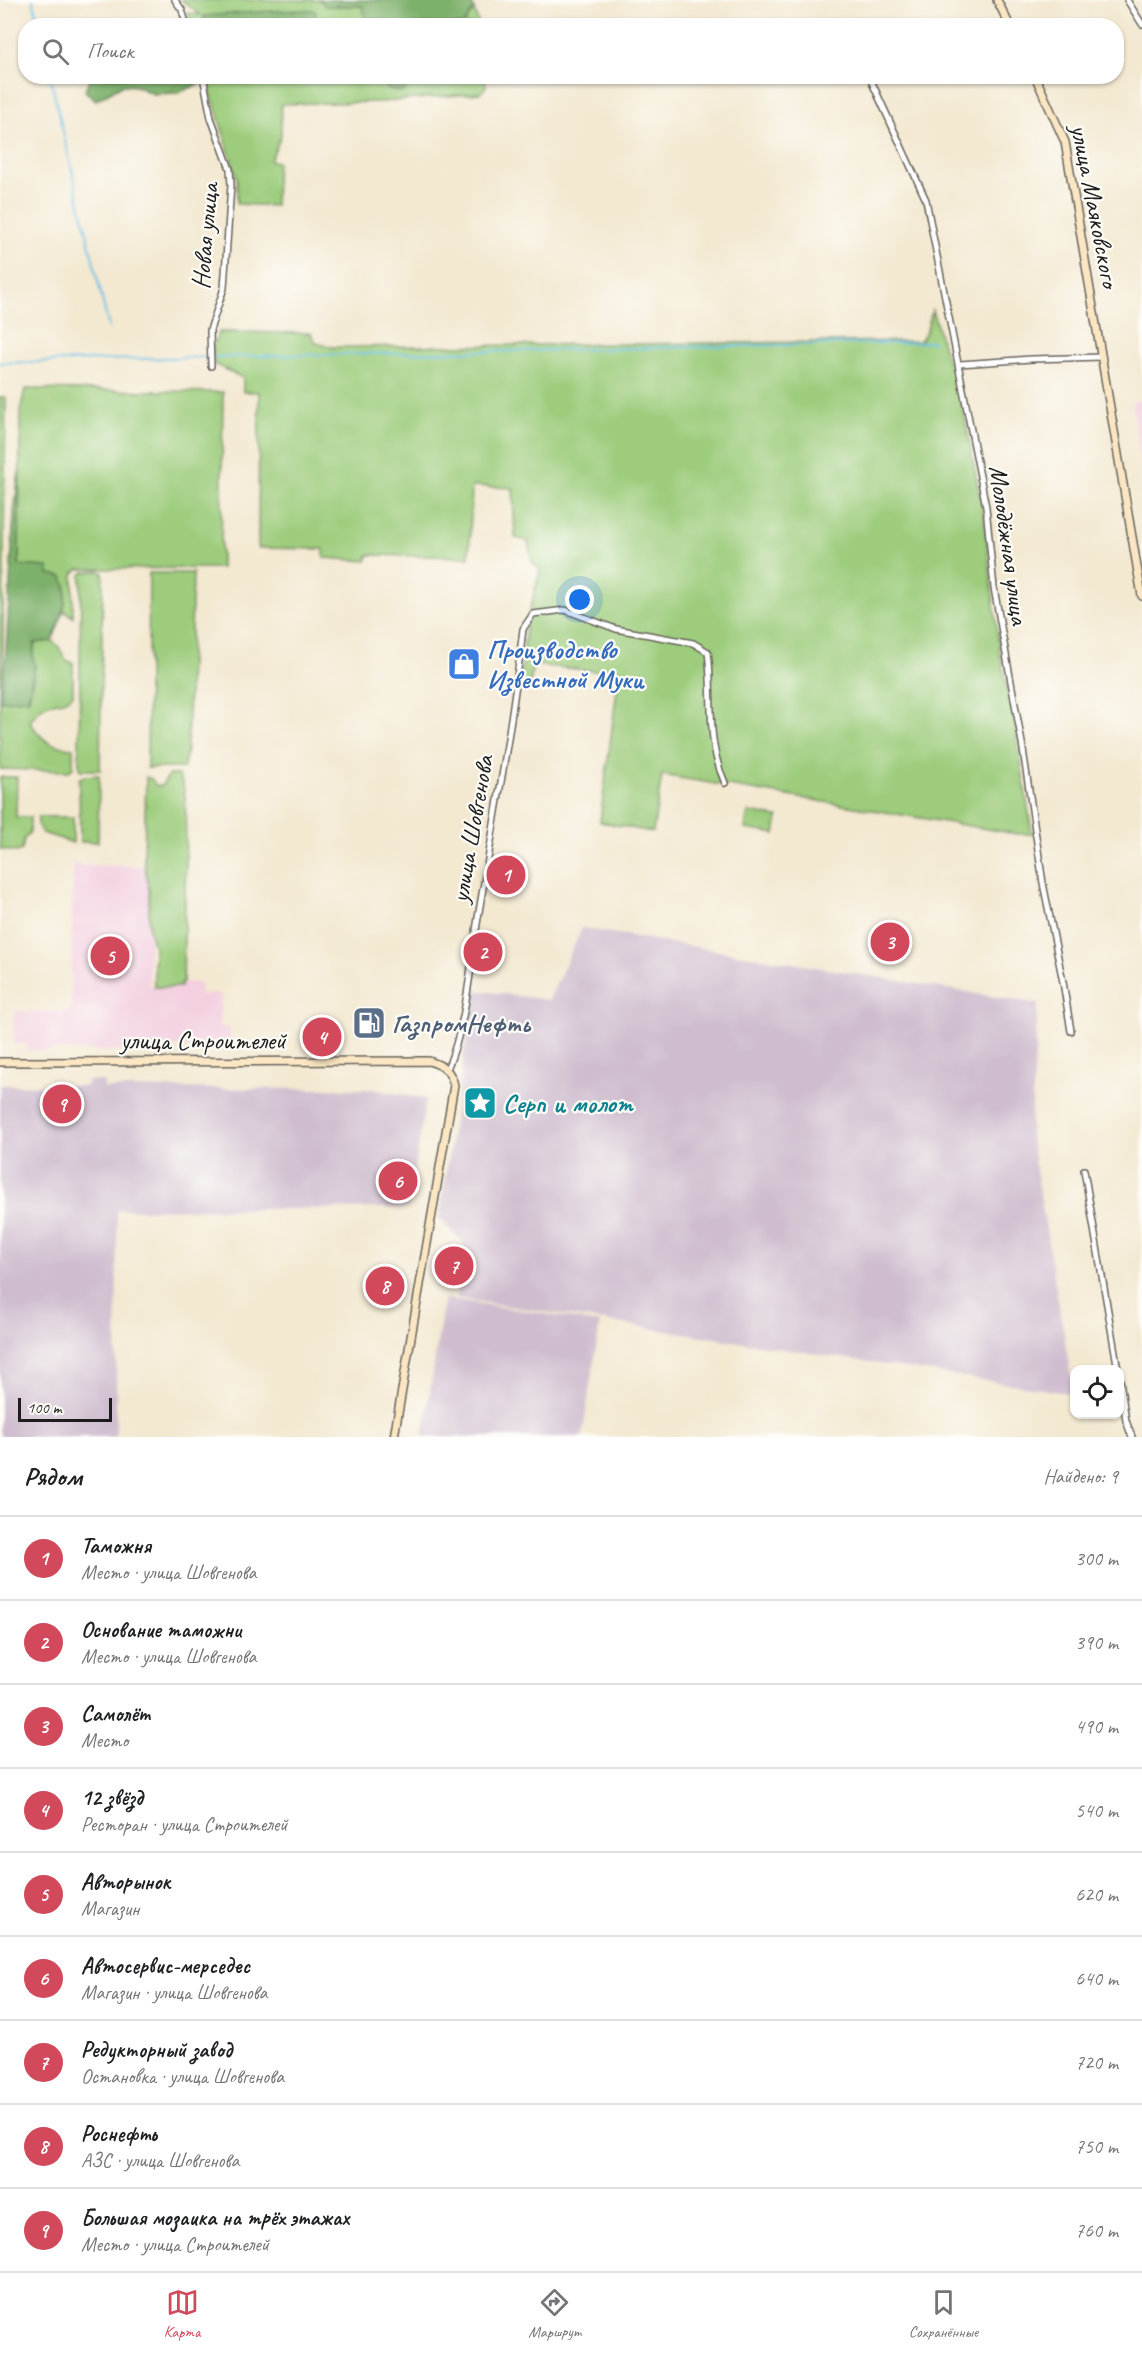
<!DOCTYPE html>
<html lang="ru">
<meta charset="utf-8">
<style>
body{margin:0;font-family:Caveat,sans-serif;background:#f6f6f6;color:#202124}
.controls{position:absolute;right:18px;bottom:18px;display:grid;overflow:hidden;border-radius:12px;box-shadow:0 2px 4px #0004}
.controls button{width:54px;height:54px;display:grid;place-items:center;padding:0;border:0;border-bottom:2px solid #e0e0e0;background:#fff;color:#202124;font:30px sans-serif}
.scale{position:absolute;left:18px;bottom:15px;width:94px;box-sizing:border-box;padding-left:6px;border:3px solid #1c1c1c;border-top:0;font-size:16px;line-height:21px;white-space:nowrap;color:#1c1c1c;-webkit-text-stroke:4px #fdfcf7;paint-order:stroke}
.you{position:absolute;left:580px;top:600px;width:21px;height:21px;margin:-15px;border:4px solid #fff;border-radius:50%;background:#1a73e8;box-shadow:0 0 0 9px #1a73e833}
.badge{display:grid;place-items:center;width:39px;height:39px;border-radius:50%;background:#d1495b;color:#fff;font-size:20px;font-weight:700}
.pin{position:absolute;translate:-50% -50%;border:3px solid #fff;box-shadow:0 2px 6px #0006}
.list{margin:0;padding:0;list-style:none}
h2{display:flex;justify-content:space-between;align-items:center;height:78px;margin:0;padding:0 24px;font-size:26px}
h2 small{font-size:20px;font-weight:400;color:#757577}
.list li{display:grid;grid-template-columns:39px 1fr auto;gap:18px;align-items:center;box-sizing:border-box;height:84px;padding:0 24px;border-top:2px solid #e0e0e0}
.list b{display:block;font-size:22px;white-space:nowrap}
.list p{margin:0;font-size:20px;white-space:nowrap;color:#757577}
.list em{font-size:20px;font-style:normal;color:#757577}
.icon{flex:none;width:33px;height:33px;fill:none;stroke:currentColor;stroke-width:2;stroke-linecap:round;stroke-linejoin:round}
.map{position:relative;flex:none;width:1142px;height:1437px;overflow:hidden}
.search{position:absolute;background:#fff;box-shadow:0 2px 4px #0004;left:18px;right:18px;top:18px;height:66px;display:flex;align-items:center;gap:15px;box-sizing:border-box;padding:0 21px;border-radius:24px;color:#757577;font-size:22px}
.sheet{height:834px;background:#fff}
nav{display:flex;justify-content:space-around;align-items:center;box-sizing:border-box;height:84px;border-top:2px solid #e0e0e0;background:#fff;font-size:16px;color:#757577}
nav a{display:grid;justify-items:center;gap:3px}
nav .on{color:#d1495b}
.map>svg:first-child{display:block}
.built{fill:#f3cfe0}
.industrial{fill:#cfbdcf}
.green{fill:#9ccc7b;stroke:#5c744c;stroke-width:1.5}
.forest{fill:#7db06b;stroke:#4c6644;stroke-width:1.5}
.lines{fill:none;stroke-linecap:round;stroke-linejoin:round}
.stream{stroke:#68bfe5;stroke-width:2}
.street-casing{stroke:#67635b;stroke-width:8}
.secondary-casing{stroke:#67635b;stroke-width:10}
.street{stroke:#fff;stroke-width:5}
.secondary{stroke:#fbe6c3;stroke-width:7}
.labels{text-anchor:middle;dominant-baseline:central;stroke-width:4.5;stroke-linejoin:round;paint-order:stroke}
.street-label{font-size:26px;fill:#1c1c1c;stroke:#fdfcf7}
.shop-label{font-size:26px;font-weight:bold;fill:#366cbe;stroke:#fdfcf7;text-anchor:start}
.service-label{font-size:26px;font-weight:bold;fill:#4e5e75;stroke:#fdfcf7;text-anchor:start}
.culture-label{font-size:26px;font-weight:bold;fill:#0d838f;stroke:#fdfcf7;text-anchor:start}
</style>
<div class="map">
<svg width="1142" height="1437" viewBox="0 0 1142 1437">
<rect width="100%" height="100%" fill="#fdfcf7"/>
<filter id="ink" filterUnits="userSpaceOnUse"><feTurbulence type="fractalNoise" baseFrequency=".0167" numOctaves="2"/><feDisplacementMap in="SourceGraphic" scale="12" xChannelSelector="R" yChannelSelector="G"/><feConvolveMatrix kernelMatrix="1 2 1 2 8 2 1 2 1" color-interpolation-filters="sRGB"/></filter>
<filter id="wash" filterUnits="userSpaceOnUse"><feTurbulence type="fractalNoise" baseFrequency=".008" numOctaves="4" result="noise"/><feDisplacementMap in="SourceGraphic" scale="24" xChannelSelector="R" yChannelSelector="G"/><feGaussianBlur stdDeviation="1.35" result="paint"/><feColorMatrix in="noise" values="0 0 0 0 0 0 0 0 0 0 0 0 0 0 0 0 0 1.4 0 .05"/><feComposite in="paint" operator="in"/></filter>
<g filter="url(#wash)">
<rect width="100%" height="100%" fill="#f3e8d0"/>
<!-- built -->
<g class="built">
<path d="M1142,401V476L1132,402Z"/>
<path d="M73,865L146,866L149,891V986L180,987L181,982L200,983L201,994H221L220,1027L230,1028V1047L155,1046V1051L27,1050V1044H13L14,1011L71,1012Z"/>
</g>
<!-- industrial -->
<g class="industrial">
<path d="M582,928L1038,1004L1030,1135L1074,1394L456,1298L464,1244L439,1218L474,990L549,1000Z"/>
<path d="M87,1081H104V1088L372,1089L426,1099L408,1208L117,1210L116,1437H0V1085L87,1086Z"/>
<path d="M444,1298L600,1323L582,1437H423Z"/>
</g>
<!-- green -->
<g class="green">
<path d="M181,0H320L325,6H362L367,25H191L187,13L201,15Z"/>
<path d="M474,9L479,25H463Z"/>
<path d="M485,76L486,87L480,93L382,102L281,104V136L270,161L277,162L275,206L237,204V178L206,77Z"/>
<path d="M932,310L950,368L958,380L984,518L1000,654L1018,742L1032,834H1017L662,775L653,832L600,822L619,673L533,665L530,684L520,682L526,625L540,570L532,562L528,541L515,538L513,488L472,486L469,557L368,555L367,561L324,558V549L258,548L259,392H243V378L214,364L213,347L219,332L311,333L316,343L331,347L920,341L927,330Z"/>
<path d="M25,389L223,392L221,568L78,569L73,574V617L64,611L66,585L55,575H48V567L19,566L20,411Z"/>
<path d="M0,397H6L2,700L29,699L35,667L33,656L35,643L52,641L58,646L66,660L73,663V695C59,709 47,693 30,722C42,741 50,746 73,748V768L69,771L0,769Z"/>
<path d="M99,571L103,573L100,770H81L79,764L81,575L84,572Z"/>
<path d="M149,573H193L187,749L184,768H147Z"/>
<path d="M99,775L98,842H80L79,779L84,776Z"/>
<path d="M169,775H178C190,786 184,839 186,857L183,982H181V987H154V948L149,930V891L144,861L146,777L152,779L155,785L161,786Z"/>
<path d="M0,777H17L16,817H30V832L24,839L22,850L16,852L0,849Z"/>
<path d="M748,812L778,817L775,834L745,829Z"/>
<path d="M38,817H73V843L43,833L38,826Z"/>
</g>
<!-- forest -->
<g class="forest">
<path d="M320,0H471L474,9L463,25H367L362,6H325Z"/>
<path d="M312,10L316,12L314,25H215L206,22L203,16L271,11Z"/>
<path d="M90,77H197L199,84L178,93L153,94L136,86L122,85L96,100L85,91Z"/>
<path d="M383,77H406V89L400,92L387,89Z"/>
<path d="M19,472V565L48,567L49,574L63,577C71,598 60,622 52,641L34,643L33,656L35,667L28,699L0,701L6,652L14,513Z"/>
</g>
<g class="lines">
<!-- stream -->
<g class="stream">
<path d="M33,0L39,26"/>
<path d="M50,76L109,328"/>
<path d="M216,357L934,342"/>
<path d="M0,363L206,357"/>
</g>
</g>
</g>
<g filter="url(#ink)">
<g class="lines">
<!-- street casing -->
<g class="street-casing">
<g id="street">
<path d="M175,0L182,10L187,26"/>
<path d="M1127,0L1142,24"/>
<path d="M203,76L211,118L230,169L231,185L224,288L210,330L211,366"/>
<path d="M869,76L926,200L986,507L994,588L1022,743L1043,883L1063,982L1071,1031"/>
<path d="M960,364L1032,359L1102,357"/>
<path d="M447,1069C467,1024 470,966 478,918C494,822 512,726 523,629L533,614L565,610L616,629L693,643L708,652C714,698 705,739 725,783"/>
<path d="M1084,1170L1118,1370"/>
<path d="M1120,1380L1126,1421L1132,1437"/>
</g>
</g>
<!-- secondary casing -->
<g class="secondary-casing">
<g id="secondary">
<path d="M997,0L1010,26"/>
<path d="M1035,76L1065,142L1142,596"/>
<path d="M0,1062L429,1061C444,1066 450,1070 454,1085L394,1437"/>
</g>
</g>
<!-- street -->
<use href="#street" class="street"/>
<!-- secondary -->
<use href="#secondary" class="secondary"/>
</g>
</g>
<!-- icons -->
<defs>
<g id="shop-square" transform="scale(1.725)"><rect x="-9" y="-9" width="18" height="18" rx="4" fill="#3f7fe0" stroke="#fdfcf7"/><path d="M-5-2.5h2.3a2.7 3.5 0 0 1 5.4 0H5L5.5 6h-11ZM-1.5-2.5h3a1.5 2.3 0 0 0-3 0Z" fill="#fff"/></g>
<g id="fuel-square" transform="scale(1.725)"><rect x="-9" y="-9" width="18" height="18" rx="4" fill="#5c6f8a" stroke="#fdfcf7"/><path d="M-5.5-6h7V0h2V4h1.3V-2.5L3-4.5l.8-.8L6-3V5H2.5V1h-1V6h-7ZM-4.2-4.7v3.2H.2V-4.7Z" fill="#fff"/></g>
<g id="sight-square" transform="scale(1.725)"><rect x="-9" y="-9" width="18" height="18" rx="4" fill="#0f9aa8" stroke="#fdfcf7"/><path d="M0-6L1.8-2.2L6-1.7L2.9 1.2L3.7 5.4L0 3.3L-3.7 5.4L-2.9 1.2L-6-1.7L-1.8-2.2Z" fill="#fff"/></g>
</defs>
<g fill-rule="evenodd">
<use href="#shop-square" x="464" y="664"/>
<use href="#fuel-square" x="369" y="1023"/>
<use href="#sight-square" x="480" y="1103"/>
</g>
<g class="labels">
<!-- street labels -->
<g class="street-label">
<text transform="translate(1095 206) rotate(79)">улица Маяковского</text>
<text transform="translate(205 236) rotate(-85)">Новая улица</text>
<text transform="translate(1009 545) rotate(82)">Молодёжная улица</text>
<text transform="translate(472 829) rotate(-80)">улица Шовгенова</text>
<text x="203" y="1040">улица Строителей</text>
</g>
<!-- shop labels -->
<g class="shop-label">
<text x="487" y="649">Производство<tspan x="487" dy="30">Известной Муки</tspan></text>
</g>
<!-- service labels -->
<g class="service-label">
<text x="392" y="1023">ГазпромНефть</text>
</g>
<!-- culture labels -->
<g class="culture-label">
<text x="503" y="1103">Серп и молот</text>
</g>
</g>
</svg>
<div class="controls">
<button><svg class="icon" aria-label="locate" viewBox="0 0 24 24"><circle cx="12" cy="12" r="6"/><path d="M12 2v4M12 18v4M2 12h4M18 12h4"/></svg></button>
</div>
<div class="scale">100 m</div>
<div class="you"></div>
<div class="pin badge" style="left:506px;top:875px">1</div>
<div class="pin badge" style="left:483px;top:952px">2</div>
<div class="pin badge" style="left:890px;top:942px">3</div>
<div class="pin badge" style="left:322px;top:1037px">4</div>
<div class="pin badge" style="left:110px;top:956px">5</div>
<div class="pin badge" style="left:398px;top:1181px">6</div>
<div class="pin badge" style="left:454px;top:1266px">7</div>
<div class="pin badge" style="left:385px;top:1286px">8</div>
<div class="pin badge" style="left:62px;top:1104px">9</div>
<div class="search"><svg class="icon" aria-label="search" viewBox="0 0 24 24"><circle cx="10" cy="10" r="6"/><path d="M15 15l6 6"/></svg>Поиск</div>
</div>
<section class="sheet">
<h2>Рядом<small>Найдено: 9</small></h2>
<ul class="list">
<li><span class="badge">1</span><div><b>Таможня</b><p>Место · улица Шовгенова</p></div><em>300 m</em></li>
<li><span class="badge">2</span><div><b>Основание таможни</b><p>Место · улица Шовгенова</p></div><em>390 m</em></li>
<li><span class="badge">3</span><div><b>Самолёт</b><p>Место</p></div><em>490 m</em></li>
<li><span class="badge">4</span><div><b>12 звёзд</b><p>Ресторан · улица Строителей</p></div><em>540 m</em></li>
<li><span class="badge">5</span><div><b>Авторынок</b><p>Магазин</p></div><em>620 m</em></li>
<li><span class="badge">6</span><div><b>Автосервис-мерседес</b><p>Магазин · улица Шовгенова</p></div><em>640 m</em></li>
<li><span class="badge">7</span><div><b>Редукторный завод</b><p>Остановка · улица Шовгенова</p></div><em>720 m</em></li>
<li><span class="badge">8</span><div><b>Роснефть</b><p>АЗС · улица Шовгенова</p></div><em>750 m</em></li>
<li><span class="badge">9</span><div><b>Большая мозаика на трёх этажах</b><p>Место · улица Строителей</p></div><em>760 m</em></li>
</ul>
</section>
<nav>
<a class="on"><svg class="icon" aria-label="map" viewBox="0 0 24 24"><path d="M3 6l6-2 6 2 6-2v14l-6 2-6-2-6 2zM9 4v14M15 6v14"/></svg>Карта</a>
<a><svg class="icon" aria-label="directions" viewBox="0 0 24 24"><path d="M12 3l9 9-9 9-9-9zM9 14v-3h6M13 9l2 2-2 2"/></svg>Маршрут</a>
<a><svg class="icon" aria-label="saved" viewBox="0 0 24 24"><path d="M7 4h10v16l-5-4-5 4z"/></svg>Сохранённые</a>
</nav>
